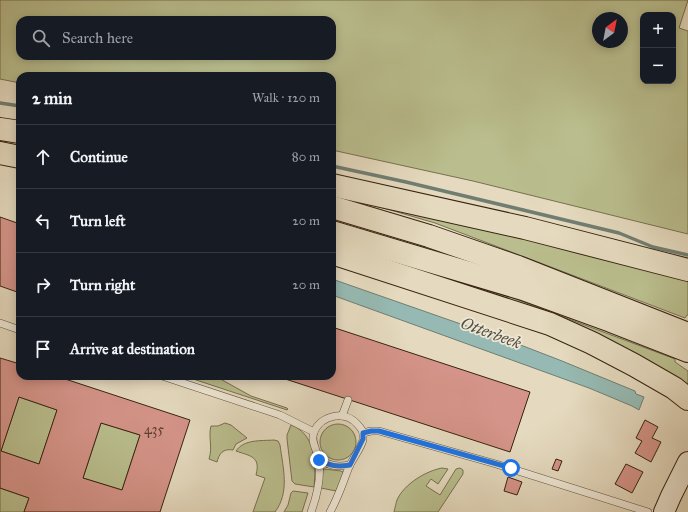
<!DOCTYPE html>
<meta charset="utf-8">
<style>
body{margin:0;font-family:"IM FELL Great Primer",serif;background:#20242c;color:#f1f3f6}
.controls{position:absolute;right:12px;top:12px;display:grid;overflow:hidden;border-radius:8px;box-shadow:0 2px 10px #0003}
.controls button{width:36px;height:36px;display:grid;place-items:center;padding:0;border:0;border-bottom:1px solid #363941;background:#171b24;color:#f1f3f6;font:20px sans-serif}
.compass{position:absolute;left:592px;top:12px;width:36px;height:36px;border-radius:50%;background:#171b24;box-shadow:0 2px 10px #0003;rotate:32deg}
.stop{position:absolute;width:12px;height:12px;margin:-9px;border:3px solid #1a73e8;border-radius:50%;background:#fff}
.stop.end{background:#1a73e8;border-color:#fff;box-shadow:0 1px 4px #0008}
.list{margin:0;padding:0;list-style:none}
h2{display:flex;justify-content:space-between;align-items:center;height:52px;margin:0;padding:0 16px;font-size:17px}
h2 small{font-size:13px;font-weight:400;color:#9ea1a6}
.list li{display:grid;grid-template-columns:26px 1fr auto;gap:12px;align-items:center;box-sizing:border-box;height:64px;padding:0 16px;border-top:1px solid #363941}
.list b{display:block;font-size:15px;white-space:nowrap}
.list em{font-size:13px;font-style:normal;color:#9ea1a6}
.icon{flex:none;width:22px;height:22px;fill:none;stroke:currentColor;stroke-width:2;stroke-linecap:round;stroke-linejoin:round}
.map{position:relative;flex:none;width:688px;height:512px;overflow:hidden}
.search{position:absolute;background:#171b24;box-shadow:0 2px 10px #0003;left:16px;top:16px;width:320px;height:44px;display:flex;align-items:center;gap:10px;box-sizing:border-box;padding:0 14px;border-radius:12px;color:#9ea1a6;font-size:15px}
.panel{position:absolute;background:#171b24;box-shadow:0 2px 10px #0003;left:16px;top:72px;width:320px;height:308px;border-radius:12px}
.map>svg:first-child{display:block}
.green{fill:#babe8e;stroke:#787050;fill-rule:evenodd}
.water{fill:#96bab3;stroke:#707e72}
.lines{fill:none;stroke-linecap:round;stroke-linejoin:round}
.stream{stroke:#707e72;stroke-width:3.5}
.building{fill:#d59489;stroke:#372311;fill-rule:evenodd}
.service-casing{stroke:#62513c;stroke-width:8}
.secondary-casing{stroke:#372311;stroke-width:22}
.trunk-casing{stroke:#372311;stroke-width:24}
.service{stroke:#eee7d5;stroke-width:7}
.secondary{stroke:#eee7d5;stroke-width:20}
.trunk{stroke:#e5dabf;stroke-width:22}
.route{stroke:#1a73e8;stroke-width:5}
.labels{text-anchor:middle;dominant-baseline:central;stroke-width:3.5;stroke-linejoin:round;paint-order:stroke}
.number-label{font-size:14px;fill:#5e3f2f}
.water-label{font-size:17px;font-style:italic;fill:#545042;stroke:#eee7d5}
</style>
<div class="map">
<svg width="688" height="512" viewBox="0 0 688 512">
<rect width="100%" height="100%" fill="#e5dabf"/>
<filter id="stains"><feTurbulence type="fractalNoise" baseFrequency=".005" numOctaves="4"/><feColorMatrix values="0 0 0 0 .2 0 0 0 0 .09 0 0 0 0 .02 0 0 0 .5 -.17"/></filter>
<radialGradient id="worn" r=".72"><stop offset=".6" stop-color="#630" stop-opacity="0"/><stop offset="1" stop-color="#630" stop-opacity=".3"/></radialGradient>
<!-- green -->
<g class="green">
<path d="M0,0H688L679,28L688,31V234L473,181L332,150V76H20V83L0,79ZM643,15H673V81H643ZM598,18H622V42H598ZM20,20H332V56H20Z"/>
<path d="M332,193L515,235L688,280V315H687L685,318L435,223Z"/>
<path d="M332,244L513,298L675,359V362L688,371V384Z"/>
<path d="M184,376H215L251,396L287,408L288,409L287,410Z"/>
<path d="M19,397L57,410L39,464L1,451Z"/>
<path d="M101,423L140,435L122,490L83,478Z"/>
<path d="M225,423L231,425L247,438L236,444L233,450C223,448 219,454 217,462L209,459C213,447 208,437 211,426H218Z"/>
<circle cx="338" cy="442" r="18"/>
<path d="M291,425C316,434 316,464 314,487L295,484L292,481L287,439V435Z"/>
<path d="M274,440L278,441L280,445C283,468 290,492 275,512H253L265,478L256,475C261,456 250,456 236,451C244,439 261,441 274,440Z"/>
<path d="M442,468L448,469L438,484L431,479L426,486L440,495L456,469L460,468L463,470V474L438,512H394C395,508 396,503 397,500C404,484 426,471 442,468Z"/>
<path d="M324,469L341,471L343,472V475L336,491L321,488L322,471Z"/>
<path d="M0,488L29,498L24,512H0Z"/>
<path d="M293,491L308,493L302,512H284L288,505L291,493Z"/>
</g>
<!-- water -->
<path class="water" d="M332,279L518,344L562,361L635,391L636,394L644,397L639,410L632,406L589,388L332,295Z"/>
<g class="lines">
<!-- stream -->
<g class="stream">
<path d="M0,103L20,106"/>
<path d="M332,166L406,182L619,233L653,247L688,255"/>
</g>
</g>
<!-- building -->
<g class="building">
<path d="M0,217L20,224V293L0,286Z"/>
<path d="M332,327L530,392L510,452L276,376H332Z"/>
<path d="M0,358L20,364V376H56L190,420L160,512H24L29,498L0,488ZM19,397L57,410L39,464L1,451ZM101,423L140,435L122,490L83,478Z"/>
<path d="M645,420L658,427L652,438L661,442L651,462L635,453L642,441L636,438Z"/>
<path d="M556,459L562,461L558,471L552,469Z"/>
<path d="M626,464L643,472L632,493L615,484Z"/>
<path d="M508,477L522,482L517,495L504,491Z"/>
</g>
<g class="lines">
<!-- service casing -->
<g class="service-casing">
<g id="service">
<path d="M0,323L20,330"/>
<path d="M162,376L280,415L314,432"/>
<path d="M342,416L348,400"/>
<path d="M363,433L371,431H379L496,464L648,512"/>
<path d="M319,460C332,466 336,467 350,465"/>
<path d="M311,512C317,496 321,478 319,461C318,451 310,442 314,432C321,415 345,410 357,424C360,427 363,430 363,434C363,435 363,439 363,440C360,450 353,458 349,467C343,482 338,498 330,512"/>
</g>
</g>
<!-- secondary casing -->
<g class="secondary-casing">
<path id="secondary" d="M664,512L671,496L688,462"/>
</g>
<!-- trunk casing -->
<g class="trunk-casing">
<g id="trunk">
<path d="M0,129L20,132"/>
<path d="M0,153L20,157"/>
<path d="M332,185L525,228L688,270"/>
<path d="M332,207L429,236L518,267L688,334"/>
<path d="M332,232L523,289L611,321L688,351"/>
<path d="M332,253L550,324L592,343L634,365L674,388L688,399"/>
</g>
</g>
<!-- service -->
<use href="#service" class="service"/>
<!-- secondary -->
<use href="#secondary" class="secondary"/>
<!-- trunk -->
<use href="#trunk" class="trunk"/>
</g>
<g class="lines">
<!-- route -->
<path class="route" d="M319,460C331,466 336,467 350,465L363,439V433L371,431H379L511,468"/>
</g>
<g class="labels">
<!-- number labels -->
<g class="number-label">
<text x="154" y="429">435</text>
</g>
<!-- water labels -->
<g class="water-label">
<text transform="translate(491 333) rotate(20)">Otterbeek</text>
</g>
</g>
<rect width="100%" height="100%" filter="url(#stains)"/>
<rect width="100%" height="100%" fill="url(#worn)"/>
</svg>
<div class="controls">
<button>+</button>
<button>−</button>
</div>
<svg class="compass" viewBox="-18 -18 36 36"><path d="M0-13l5 13h-10z" fill="#e53935"/><path d="M0 13l5-13h-10z" fill="#9ea1a6"/></svg>
<div class="stop" style="left:511px;top:468px"></div>
<div class="stop end" style="left:319px;top:460px"></div>
<div class="search"><svg class="icon" aria-label="search" viewBox="0 0 24 24"><circle cx="10" cy="10" r="6"/><path d="M15 15l6 6"/></svg>Search here</div>
<section class="panel">
<h2>2 min<small>Walk · 120 m</small></h2>
<ul class="list">
<li><svg class="icon" aria-label="ahead" viewBox="0 0 24 24"><path d="M12 20V5M6 11l6-6 6 6"/></svg><div><b>Continue</b></div><em>80 m</em></li>
<li><svg class="icon" aria-label="left" viewBox="0 0 24 24"><path d="M17 20v-9H6M10 6l-5 5 5 5"/></svg><div><b>Turn left</b></div><em>20 m</em></li>
<li><svg class="icon" aria-label="right" viewBox="0 0 24 24"><path d="M7 20v-9h11M14 6l5 5-5 5"/></svg><div><b>Turn right</b></div><em>20 m</em></li>
<li><svg class="icon" aria-label="arrive" viewBox="0 0 24 24"><path d="M6 21V4h12l-3 4 3 4H6"/></svg><div><b>Arrive at destination</b></div></li>
</ul>
</section>
</div>
